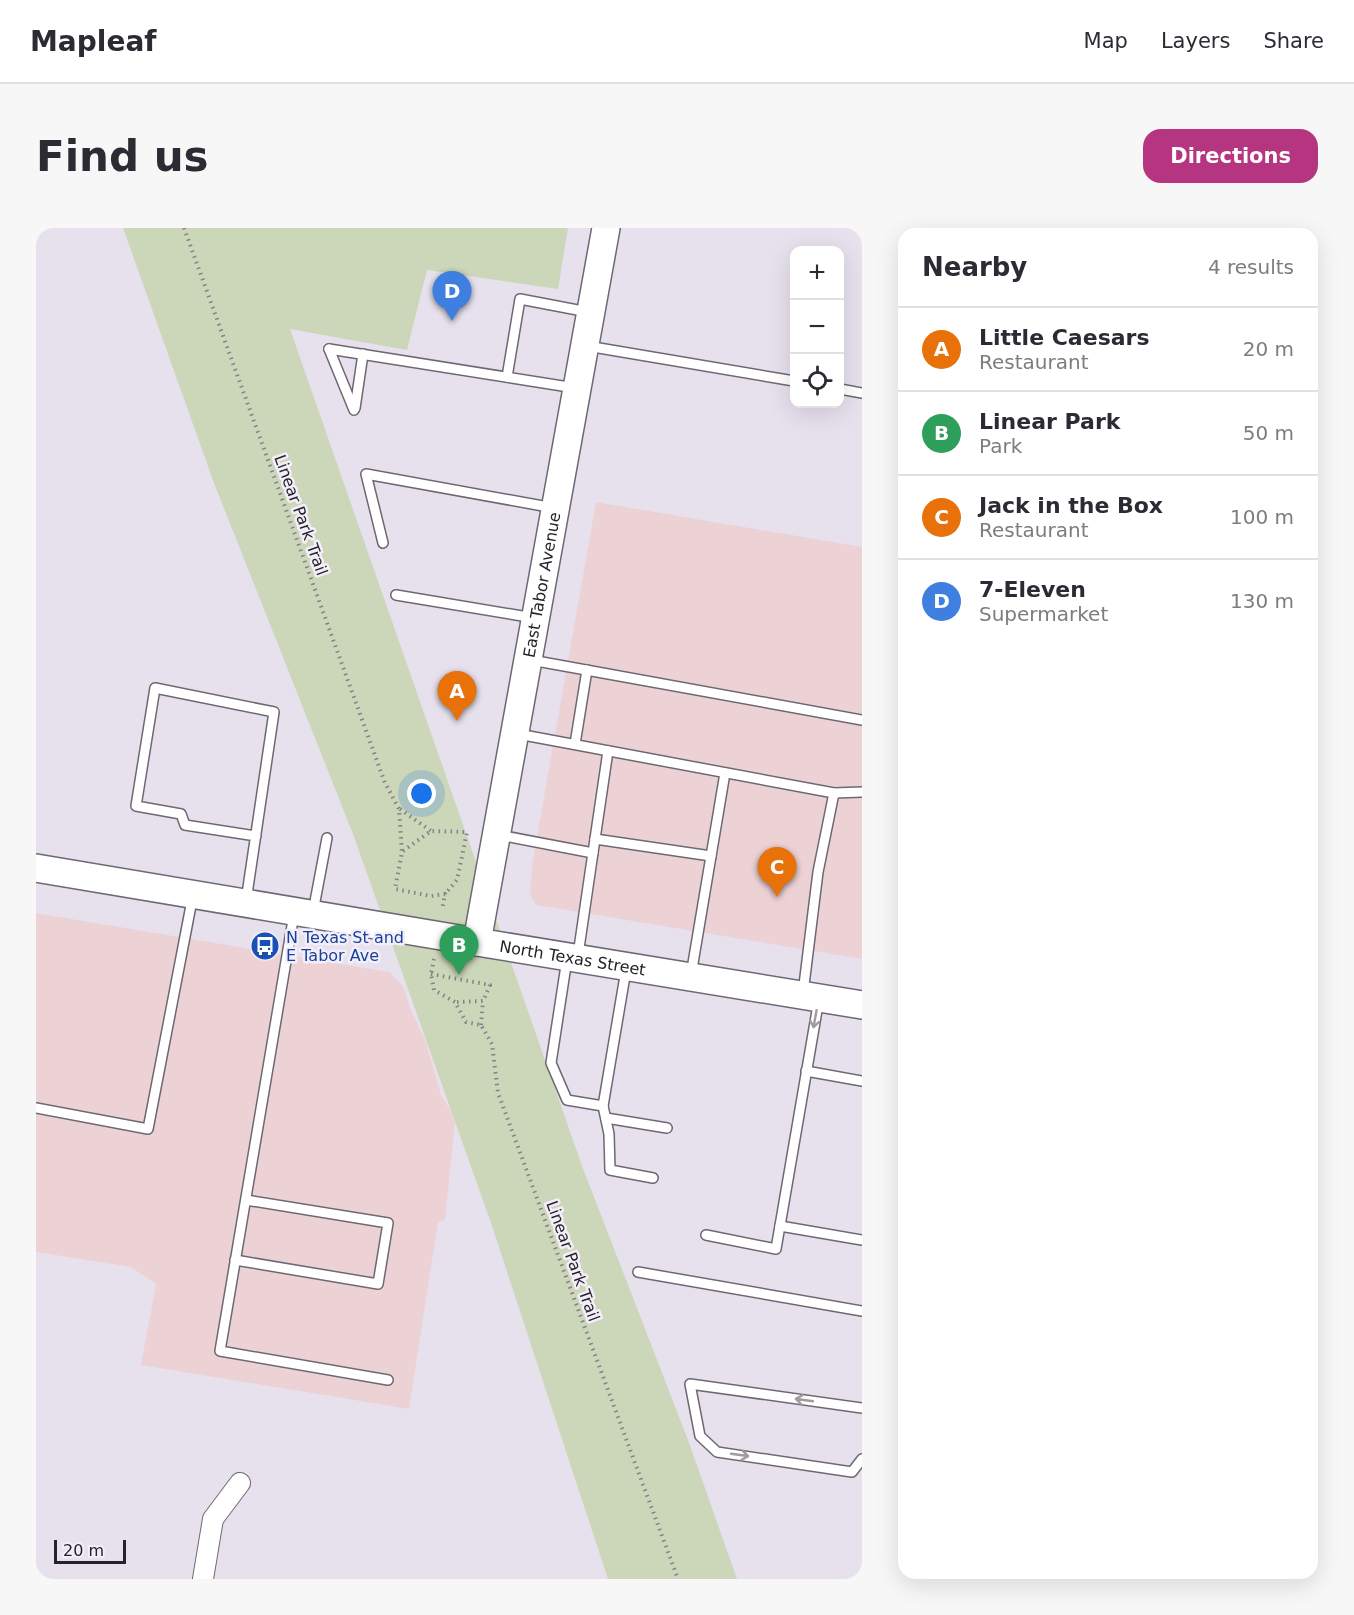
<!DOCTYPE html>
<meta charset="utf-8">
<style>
body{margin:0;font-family:"DejaVu Sans",sans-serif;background:#f7f7f7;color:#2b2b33}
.controls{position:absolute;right:18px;top:18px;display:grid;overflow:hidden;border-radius:12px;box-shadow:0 6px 24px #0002}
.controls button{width:54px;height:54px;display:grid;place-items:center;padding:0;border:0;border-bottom:2px solid #e1e1e2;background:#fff;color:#2b2b33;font:30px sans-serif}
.scale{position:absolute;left:18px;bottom:15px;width:72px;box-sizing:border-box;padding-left:6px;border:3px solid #252328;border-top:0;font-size:16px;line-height:21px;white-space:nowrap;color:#252328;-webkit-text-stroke:4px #f4eefb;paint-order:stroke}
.you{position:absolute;left:386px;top:566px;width:21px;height:21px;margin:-15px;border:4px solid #fff;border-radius:50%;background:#1a73e8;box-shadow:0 0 0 9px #1a73e833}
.badge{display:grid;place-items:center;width:39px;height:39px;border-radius:50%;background:#b53581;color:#fff;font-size:20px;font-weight:700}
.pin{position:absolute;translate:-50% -50px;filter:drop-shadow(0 2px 3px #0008)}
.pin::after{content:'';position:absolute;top:32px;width:21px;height:18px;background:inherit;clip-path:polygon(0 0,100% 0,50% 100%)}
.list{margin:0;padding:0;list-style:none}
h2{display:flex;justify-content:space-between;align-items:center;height:78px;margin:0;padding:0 24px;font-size:26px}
h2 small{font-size:20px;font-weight:400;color:#7c7c81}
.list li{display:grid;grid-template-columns:39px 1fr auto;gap:18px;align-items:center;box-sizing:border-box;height:84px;padding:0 24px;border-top:2px solid #e1e1e2}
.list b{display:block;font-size:22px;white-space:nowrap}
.list p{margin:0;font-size:20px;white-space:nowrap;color:#7c7c81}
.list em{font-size:20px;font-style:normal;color:#7c7c81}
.icon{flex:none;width:33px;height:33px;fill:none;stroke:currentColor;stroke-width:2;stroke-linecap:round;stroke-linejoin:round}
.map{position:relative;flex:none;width:826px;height:1351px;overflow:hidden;border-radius:18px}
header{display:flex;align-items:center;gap:36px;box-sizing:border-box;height:84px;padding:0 30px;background:#fff;border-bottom:2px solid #e1e1e2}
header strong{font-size:28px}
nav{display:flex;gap:33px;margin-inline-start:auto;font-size:21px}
.intro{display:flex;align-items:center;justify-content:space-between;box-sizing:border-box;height:144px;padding:0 36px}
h1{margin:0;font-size:42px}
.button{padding:15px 27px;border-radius:18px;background:#b53581;color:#fff;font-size:21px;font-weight:700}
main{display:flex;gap:36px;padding:0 36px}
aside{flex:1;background:#fff;border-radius:18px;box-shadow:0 6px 24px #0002}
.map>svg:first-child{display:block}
.commercial{fill:#edd2d5}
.green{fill:#ccd6b8}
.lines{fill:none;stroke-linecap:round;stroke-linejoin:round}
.service-casing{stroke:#6d6873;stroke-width:12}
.minor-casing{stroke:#6d6873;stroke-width:22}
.secondary-casing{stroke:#6d6873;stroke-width:30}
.path{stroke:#848189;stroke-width:4;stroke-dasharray:1.5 4.5;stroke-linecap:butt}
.service{stroke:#fff;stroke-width:9}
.minor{stroke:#fff;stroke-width:20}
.secondary{stroke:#fff;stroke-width:27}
.oneway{stroke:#9d9c9e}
.labels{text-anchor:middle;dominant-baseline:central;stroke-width:5;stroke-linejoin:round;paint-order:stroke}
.street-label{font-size:16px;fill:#252328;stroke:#f4eefb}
.transit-label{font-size:16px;fill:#164399;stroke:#f4eefb;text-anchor:start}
</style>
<header>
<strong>Mapleaf</strong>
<nav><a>Map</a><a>Layers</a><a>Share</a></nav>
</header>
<div class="intro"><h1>Find us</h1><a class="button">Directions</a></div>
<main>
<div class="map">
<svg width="826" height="1351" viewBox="0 0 826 1351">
<rect width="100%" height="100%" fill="#e6e1ed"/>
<!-- commercial -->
<g class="commercial">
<path d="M560,274L826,319V731L500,677L494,667L496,637Z"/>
<path d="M0,685L353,744L367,758L374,780L389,812L405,867L417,887L419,894L409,992L402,994L373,1181L105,1137L120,1056L95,1039L0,1024Z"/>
</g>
<!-- green -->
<path class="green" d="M87,0H532L522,61L391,42L371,122L254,101L546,938L652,1212L701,1351H572L455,995L317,606L178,255Z"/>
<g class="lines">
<!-- service casing -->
<g class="service-casing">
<g id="service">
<path d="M551,118L758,153"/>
<path d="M293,121L539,160"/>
<path d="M293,121L318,182"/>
<path d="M471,149L484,71L552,84"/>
<path d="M804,161L826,165"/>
<path d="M319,180L327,126"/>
<path d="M347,315L330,246L518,280"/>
<path d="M360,367L498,390"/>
<path d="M495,432L826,492"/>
<path d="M482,506L798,565L782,644L767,765"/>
<path d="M539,516L551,442"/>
<path d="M798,565L826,564"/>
<path d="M463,607L557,625"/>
<path d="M559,611L572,523"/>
<path d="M210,673L238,484L119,460L100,578L145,586L149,597L220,608"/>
<path d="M277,684L291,610"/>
<path d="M258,686L184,1123L352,1152"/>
<path d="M542,727L559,611L675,628"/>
<path d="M531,731L515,835L531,872L567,878L590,742"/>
<path d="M655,747L689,545"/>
<path d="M770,843L826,853"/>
<path d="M567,878L573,906L574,942L617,950"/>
<path d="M0,880L112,901L157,667"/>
<path d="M570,890L631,900"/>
<path d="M744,998L826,1012"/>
<path d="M670,1007L740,1021L783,771"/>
<path d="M199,1032L342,1056L352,995L210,972"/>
<path d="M602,1044L826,1083"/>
<path d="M826,1180L654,1156L664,1208L681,1224L816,1244L826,1231"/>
</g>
</g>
<!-- minor casing -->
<g class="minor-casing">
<path id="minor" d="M167,1351L177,1291L204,1255"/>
</g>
<!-- secondary casing -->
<g class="secondary-casing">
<g id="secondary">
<path id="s1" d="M0,640L441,714L826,777"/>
<path id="s2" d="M441,714L570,0"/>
</g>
</g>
<!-- path -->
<g class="path">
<path d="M148,0L349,555L363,581L366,624L359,661L395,668L409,666L406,682"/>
<path d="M364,581L395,603"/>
<path d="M367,623L395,603L431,604L421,652L409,666"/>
<path d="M398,731L395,746L398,762L419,774L430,794L445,797L456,816L462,865L642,1351"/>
<path d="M395,746L454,757L447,773L419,774"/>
<path d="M445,797L447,773"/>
</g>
<!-- service -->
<use href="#service" class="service"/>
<!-- minor -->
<use href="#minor" class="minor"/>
<!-- secondary -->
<use href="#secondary" class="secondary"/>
</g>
<!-- one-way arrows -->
<defs><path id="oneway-shaft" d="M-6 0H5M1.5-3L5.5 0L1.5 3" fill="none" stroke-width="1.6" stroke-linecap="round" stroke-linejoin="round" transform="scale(1.5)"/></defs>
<g class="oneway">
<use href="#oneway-shaft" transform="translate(779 791) rotate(100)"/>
<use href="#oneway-shaft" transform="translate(768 1172) rotate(-172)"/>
<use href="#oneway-shaft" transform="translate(704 1227) rotate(8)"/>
</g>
<!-- icons -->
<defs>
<g id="bus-disc" transform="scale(1.5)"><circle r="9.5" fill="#1a4fb4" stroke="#f4eefb"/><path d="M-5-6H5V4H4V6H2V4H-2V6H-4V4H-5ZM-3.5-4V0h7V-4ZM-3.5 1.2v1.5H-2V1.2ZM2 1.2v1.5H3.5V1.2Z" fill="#fff"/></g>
</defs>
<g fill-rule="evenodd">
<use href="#bus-disc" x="229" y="718"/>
</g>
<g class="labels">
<!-- street labels -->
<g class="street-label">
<text transform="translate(265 287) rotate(70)">Linear Park Trail</text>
<text stroke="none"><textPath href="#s2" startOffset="363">East Tabor Avenue</textPath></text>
<text stroke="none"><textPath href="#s1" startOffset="544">North Texas Street</textPath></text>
<text transform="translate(537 1033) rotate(70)">Linear Park Trail</text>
</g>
<!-- transit labels -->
<g class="transit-label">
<text x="250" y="709">N Texas St and<tspan x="250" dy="18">E Tabor Ave</tspan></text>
</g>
</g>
</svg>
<div class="controls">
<button>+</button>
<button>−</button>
<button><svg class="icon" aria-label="locate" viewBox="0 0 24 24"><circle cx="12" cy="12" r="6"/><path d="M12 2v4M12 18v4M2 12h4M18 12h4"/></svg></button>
</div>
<div class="scale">20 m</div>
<div class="you"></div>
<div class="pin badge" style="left:421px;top:493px;background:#e8710a">A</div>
<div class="pin badge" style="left:423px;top:747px;background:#2e9e5b">B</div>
<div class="pin badge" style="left:741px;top:669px;background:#e8710a">C</div>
<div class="pin badge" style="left:416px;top:93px;background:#3f7fe0">D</div>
</div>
<aside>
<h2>Nearby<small>4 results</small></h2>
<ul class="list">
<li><span class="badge" style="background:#e8710a">A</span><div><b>Little Caesars</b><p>Restaurant</p></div><em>20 m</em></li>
<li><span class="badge" style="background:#2e9e5b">B</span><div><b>Linear Park</b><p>Park</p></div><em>50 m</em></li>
<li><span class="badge" style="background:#e8710a">C</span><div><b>Jack in the Box</b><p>Restaurant</p></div><em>100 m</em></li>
<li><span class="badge" style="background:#3f7fe0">D</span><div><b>7-Eleven</b><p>Supermarket</p></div><em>130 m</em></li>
</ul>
</aside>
</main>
